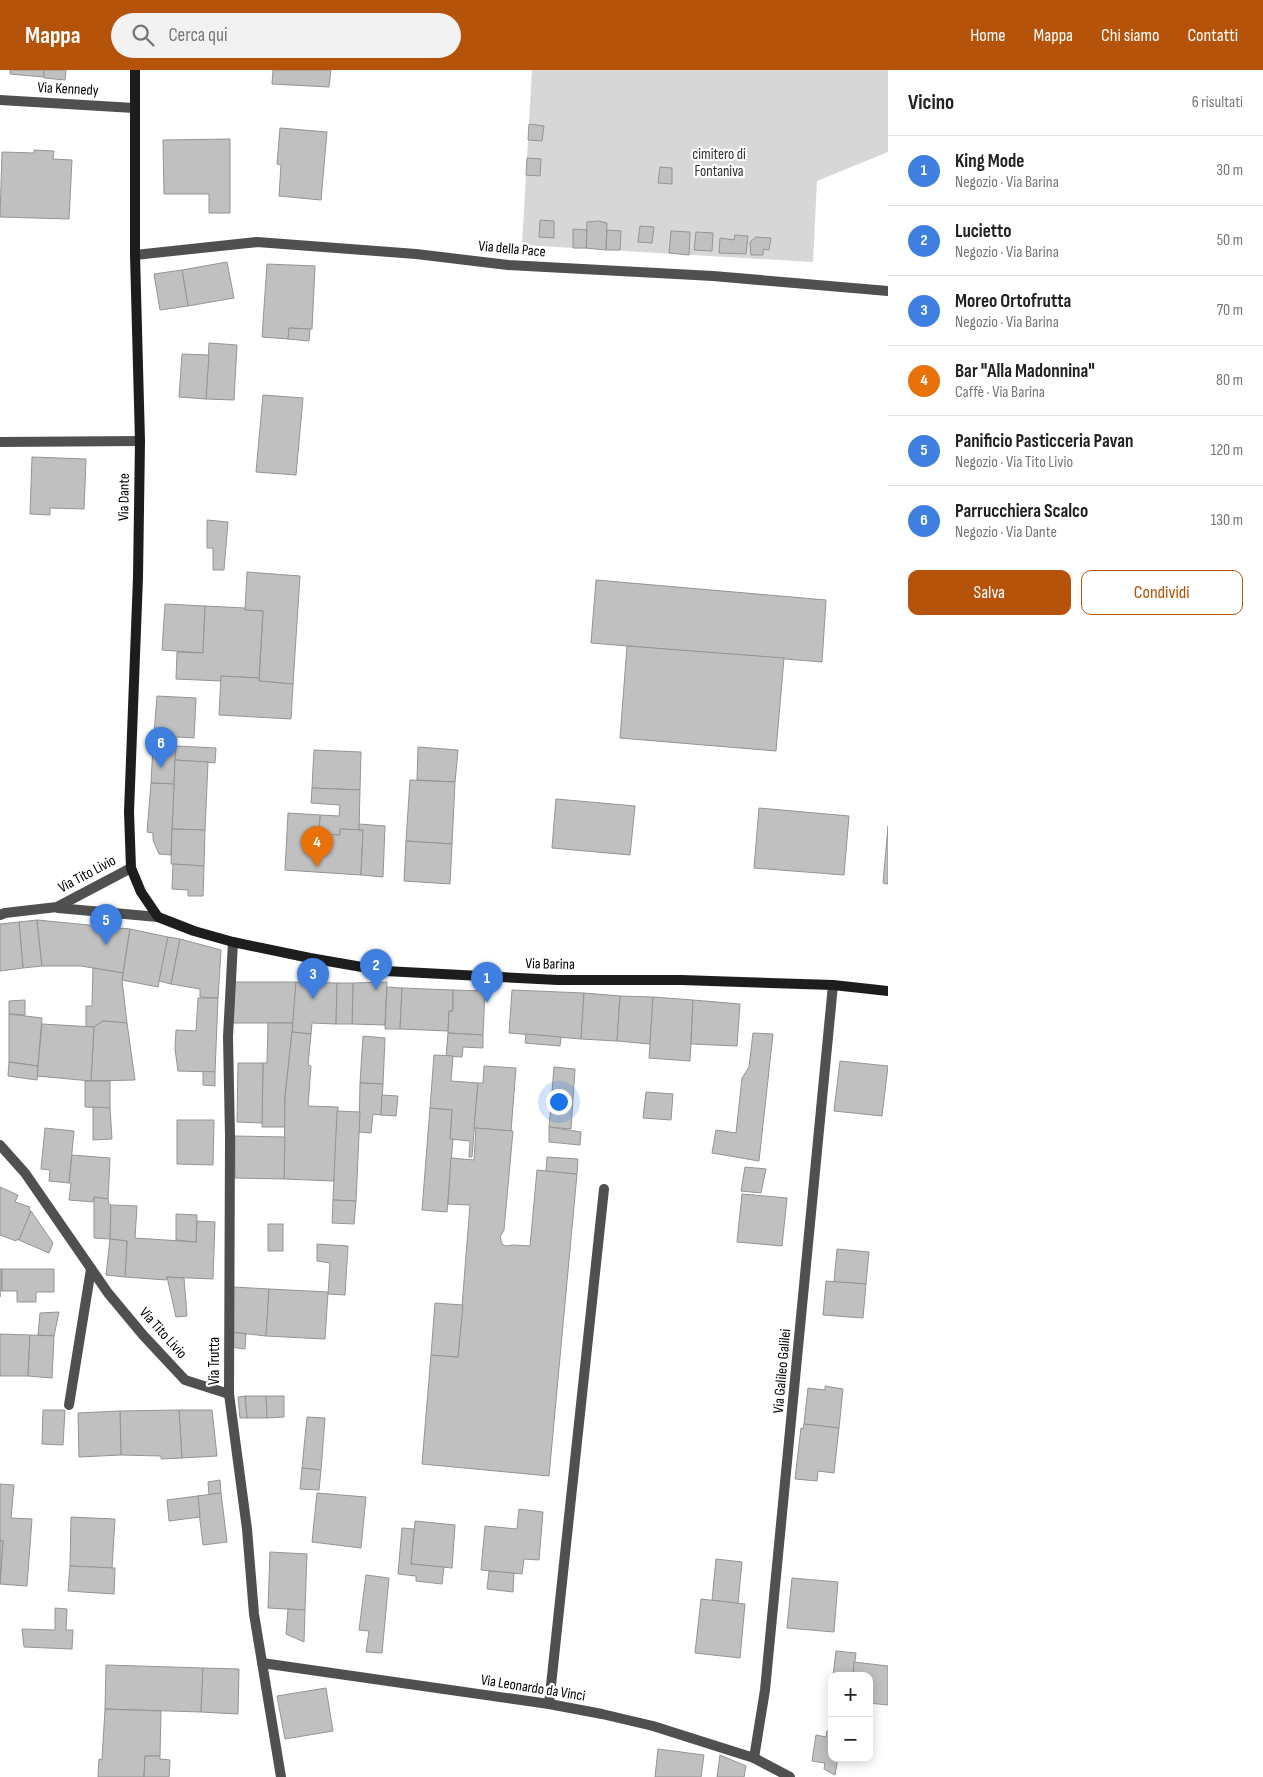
<!DOCTYPE html>
<html lang="it">
<meta charset="utf-8">
<style>
body{margin:0;font-family:"Sofia Sans Condensed",sans-serif;background:#f2f2f2;color:#222}
.controls{position:absolute;right:15px;bottom:15px;display:grid;overflow:hidden;border-radius:10px;box-shadow:0 2px 12px #0003}
.controls button{width:45px;height:45px;display:grid;place-items:center;padding:0;border:0;border-bottom:1px solid #e0e0e0;background:#fff;color:#222;font:25px sans-serif}
.you{position:absolute;left:558px;top:1031px;width:18px;height:18px;margin:-12px;border:4px solid #fff;border-radius:50%;background:#1a73e8;box-shadow:0 0 0 8px #1a73e833}
.badge{display:grid;place-items:center;width:32px;height:32px;border-radius:50%;background:#b45309;color:#fff;font-size:16px;font-weight:700}
.pin{position:absolute;translate:-50% -41px;filter:drop-shadow(0 1px 2px #0008)}
.pin::after{content:'';position:absolute;top:26px;width:18px;height:15px;background:inherit;clip-path:polygon(0 0,100% 0,50% 100%)}
.list{margin:0;padding:0;list-style:none}
h2{display:flex;justify-content:space-between;align-items:center;height:65px;margin:0;padding:0 20px;font-size:21px}
h2 small{font-size:16px;font-weight:400;color:#767676}
.list li{display:grid;grid-template-columns:32px 1fr auto;gap:15px;align-items:center;box-sizing:border-box;height:70px;padding:0 20px;border-top:1px solid #e0e0e0}
.list b{display:block;font-size:19px;white-space:nowrap}
.list p{margin:0;font-size:16px;white-space:nowrap;color:#767676}
.list em{font-size:16px;font-style:normal;color:#767676}
.actions{display:flex;gap:10px;padding:15px 20px}
.actions a{flex:1;padding:11px 0;border:1px solid #b45309;border-radius:10px;text-align:center;font-size:18px;color:#b45309}
.actions .main{background:#b45309;color:#fff}
.icon{flex:none;width:28px;height:28px;fill:none;stroke:currentColor;stroke-width:2;stroke-linecap:round;stroke-linejoin:round}
.map{position:relative;flex:none;width:888px;height:1707px;overflow:hidden}
header{display:flex;align-items:center;gap:30px;box-sizing:border-box;height:70px;padding:0 25px;background:#b45309;color:#fff}
header strong{font-size:24px}
nav{display:flex;gap:28px;margin-inline-start:auto;font-size:18px}
.search{width:350px;height:45px;background:#f2f2f2;display:flex;align-items:center;gap:12px;box-sizing:border-box;padding:0 18px;border-radius:28px;color:#767676;font-size:19px}
main{display:flex}
aside{flex:1;background:#fff}
.map>svg:first-child{display:block}
.green{fill:#d7d7d7}
.building{fill:#c0c0c0;stroke:#949494}
.lines{fill:none;stroke-linecap:round;stroke-linejoin:round}
.service{stroke:#505050;stroke-width:10}
.minor{stroke:#505050;stroke-width:10}
.tertiary{stroke:#505050;stroke-width:10}
.secondary{stroke:#1d1d1d;stroke-width:10}
.labels{text-anchor:middle;dominant-baseline:central;stroke-width:4.5;stroke-linejoin:round;paint-order:stroke}
.street-label{font-size:15px;fill:#000;stroke:#fff}
.park-label{font-size:15px;fill:#2e2e2e;stroke:#fff}
</style>
<header>
<strong>Mappa</strong>
<div class="search"><svg class="icon" aria-label="search" viewBox="0 0 24 24"><circle cx="10" cy="10" r="6"/><path d="M15 15l6 6"/></svg>Cerca qui</div>
<nav><a>Home</a><a>Mappa</a><a>Chi siamo</a><a>Contatti</a></nav>
</header>
<main>
<div class="map">
<svg width="888" height="1707" viewBox="0 0 888 1707">
<rect width="100%" height="100%" fill="#fff"/>
<!-- green -->
<path class="green" d="M532,0H888V82L817,111L813,192L522,175Z"/>
<!-- building -->
<g class="building">
<path d="M10,0H44V7L10,4Z"/>
<path d="M44,0H66L65,10L44,8Z"/>
<path d="M273,0H331L329,17L272,14Z"/>
<path d="M529,54L544,56L542,71L528,70Z"/>
<path d="M280,58L327,62L321,130L279,126L281,95L277,94Z"/>
<path d="M230,69V143H209V124H164L163,70Z"/>
<path d="M34,80L54,81L53,89L72,90L69,149L0,147L2,82L34,83Z"/>
<path d="M527,88L541,89L540,106L526,105Z"/>
<path d="M660,97L672,98V114L658,113Z"/>
<path d="M540,150L554,151V168L539,167Z"/>
<path d="M598,151L607,153L606,180L586,178L587,152Z"/>
<path d="M640,156L654,157L652,173L638,172Z"/>
<path d="M573,159L587,160L586,178H573Z"/>
<path d="M607,160L621,161L620,180H606Z"/>
<path d="M671,161L690,162L689,185L669,183Z"/>
<path d="M696,162L713,163L712,181L694,180Z"/>
<path d="M735,165L748,166L746,184L719,183L720,168L734,170Z"/>
<path d="M756,167L771,168L769,180L763,179V185H751L750,172Z"/>
<path d="M227,192L234,228L188,236L182,200Z"/>
<path d="M267,194L315,196L312,259L289,258L288,269L262,267Z"/>
<path d="M182,200L188,236L160,240L154,204Z"/>
<path d="M289,258L310,259L309,271L288,269Z"/>
<path d="M209,273L237,275L234,330L206,329Z"/>
<path d="M182,284L209,285L206,329L179,327Z"/>
<path d="M263,325L303,328L296,405L256,402Z"/>
<path d="M32,387L86,389L84,439L50,438V445L30,444Z"/>
<path d="M207,450L228,452L224,500H213V478H207Z"/>
<path d="M247,502L300,506L293,614L259,611L263,541L245,540Z"/>
<path d="M596,510L826,530L822,592L591,573Z"/>
<path d="M165,534L205,536L203,583L162,580Z"/>
<path d="M205,536L245,538V540L263,541L259,608L221,606V611L176,609L177,582L203,583Z"/>
<path d="M627,576L784,588L776,681L620,668Z"/>
<path d="M221,606L259,608V611L293,614L291,649L219,645Z"/>
<path d="M157,626L196,628L194,668L177,667L176,677L153,676Z"/>
<path d="M153,676L176,677L174,714L151,713Z"/>
<path d="M176,676L216,678L215,693L175,690Z"/>
<path d="M418,677L458,680L455,712L417,710Z"/>
<path d="M314,680L361,682L360,720L312,718Z"/>
<path d="M175,690L208,692L205,760L172,759Z"/>
<path d="M410,710L455,712L452,774L406,771Z"/>
<path d="M151,713L174,714L171,785L159,784L153,770V763L147,762Z"/>
<path d="M312,718L360,720L359,760L340,759V765L319,764L320,745L339,746L340,735L311,733Z"/>
<path d="M556,729L635,736L630,785L552,778Z"/>
<path d="M759,738L849,746L844,805L754,798Z"/>
<path d="M288,743L320,745L319,764L340,765V759L363,760L361,805L285,800Z"/>
<path d="M359,754L385,756L383,807L361,805L363,760H359Z"/>
<path d="M888,756V814L883,813Z"/>
<path d="M172,759L205,760L204,796L171,794Z"/>
<path d="M406,771L452,774L450,814L404,811Z"/>
<path d="M173,794L204,796L203,826H188V820L172,819Z"/>
<path d="M37,850L42,896L23,898L19,852Z"/>
<path d="M37,850L130,859L123,903L81,896H42Z"/>
<path d="M19,852L23,898L0,901V854Z"/>
<path d="M130,859L168,867L158,917L122,910Z"/>
<path d="M168,867L180,869L171,914L159,911Z"/>
<path d="M180,869L221,880L218,928L200,927V919L171,914Z"/>
<path d="M93,898L123,903L122,910L127,953L103,951L94,957H86V936H92Z"/>
<path d="M235,912H296L293,953H233Z"/>
<path d="M296,912L337,913L336,954L312,953L311,964L292,962Z"/>
<path d="M387,912L385,955L352,954L353,913Z"/>
<path d="M337,913H353L352,954H336Z"/>
<path d="M387,917L402,918L400,959H385Z"/>
<path d="M402,918L453,920V941H449L448,961L400,959Z"/>
<path d="M453,920L485,921L483,965L448,963L449,941H453Z"/>
<path d="M512,920L584,923L581,969L509,963Z"/>
<path d="M584,923L620,926L617,971L581,969Z"/>
<path d="M620,926L653,927L650,974L617,971Z"/>
<path d="M653,927L693,930L690,991L649,988Z"/>
<path d="M198,928H218L215,1002L178,1001L175,979L176,960L196,961Z"/>
<path d="M25,930V945L9,944V931Z"/>
<path d="M693,930L740,934L737,976L691,974Z"/>
<path d="M9,944L42,948L38,996L9,992Z"/>
<path d="M103,951L127,953L135,1010L91,1011L94,957Z"/>
<path d="M268,953H293L285,1027V1057H262L263,993H267Z"/>
<path d="M42,954L94,957L91,1011L37,1006Z"/>
<path d="M292,962L311,964L308,995L311,996L308,1036L338,1037L334,1111L284,1109L285,1027Z"/>
<path d="M448,963L483,965V978L463,977L462,987L446,986Z"/>
<path d="M753,963L773,964L759,1091L712,1083L716,1060L736,1063L742,1008L749,997Z"/>
<path d="M526,964L561,967L560,976L525,973Z"/>
<path d="M363,966L385,968L383,1014L360,1013Z"/>
<path d="M434,985L453,986L451,1011L478,1013L472,1087H469L470,1071L450,1069L452,1040L430,1038Z"/>
<path d="M840,991L888,996L882,1046L834,1041Z"/>
<path d="M9,992L38,996L37,1010L8,1006Z"/>
<path d="M238,993H263L262,1053L237,1052Z"/>
<path d="M484,996L516,998L511,1061L474,1058L478,1013H483Z"/>
<path d="M554,997L575,999L571,1059L549,1057Z"/>
<path d="M203,1001L215,1002V1016L203,1015Z"/>
<path d="M85,1011H110V1038L85,1037Z"/>
<path d="M360,1013L383,1014L381,1045L373,1044L371,1063L359,1062Z"/>
<path d="M646,1022L673,1024L671,1050L643,1048Z"/>
<path d="M382,1025L398,1026L396,1046L381,1045Z"/>
<path d="M93,1037L110,1038L112,1069L93,1070Z"/>
<path d="M430,1038L452,1040L450,1069H453L447,1142L422,1140Z"/>
<path d="M337,1041L360,1042L356,1131L333,1130Z"/>
<path d="M177,1050H214L213,1095L177,1094Z"/>
<path d="M549,1057L581,1062L580,1075L549,1072Z"/>
<path d="M45,1058L74,1061L69,1113L49,1111L50,1100L41,1099Z"/>
<path d="M476,1058L513,1061L504,1160L500,1167L502,1174L506,1176L513,1175L530,1176L537,1100L577,1104L549,1406L422,1394L431,1285L458,1287L470,1135L448,1134L451,1088L474,1090Z"/>
<path d="M235,1066L285,1067L284,1109L235,1108Z"/>
<path d="M72,1085L110,1088L108,1129L94,1127L93,1132L69,1130L71,1113H69Z"/>
<path d="M547,1087L578,1089L577,1104L546,1101Z"/>
<path d="M745,1097L766,1099L761,1123L741,1121Z"/>
<path d="M0,1117L18,1125L15,1132L30,1137L29,1140L31,1141L19,1170L17,1169L16,1171L0,1165Z"/>
<path d="M742,1124L787,1128L782,1176L737,1172Z"/>
<path d="M94,1127L108,1129L109,1134L111,1135L110,1169L94,1168Z"/>
<path d="M333,1130L356,1131L354,1154L332,1153Z"/>
<path d="M111,1135L137,1136L135,1168L196,1172L197,1151L215,1152L213,1209L167,1207L166,1210L125,1207L127,1171L110,1169Z"/>
<path d="M31,1141L53,1173L49,1183L19,1170Z"/>
<path d="M176,1144L197,1145L196,1172L176,1170Z"/>
<rect x="268" y="1154" width="15" height="27"/>
<path d="M110,1169L127,1171L125,1207L106,1205Z"/>
<path d="M317,1174L348,1176L345,1225L328,1224L330,1193L317,1191Z"/>
<path d="M837,1179L869,1182L866,1214L834,1212Z"/>
<path d="M0,1199H2V1221H0V1227Z"/>
<path d="M2,1199H54V1222H36V1232H17V1221H2Z"/>
<path d="M167,1207L184,1208L187,1246L176,1247Z"/>
<path d="M826,1211L866,1214L863,1248L823,1245Z"/>
<path d="M233,1217L269,1219L266,1266L231,1262Z"/>
<path d="M269,1219L328,1222L325,1269L266,1266Z"/>
<path d="M435,1233L463,1235L458,1287L431,1285Z"/>
<path d="M59,1242L54,1266L38,1265L40,1243Z"/>
<path d="M231,1262L246,1264L245,1279L230,1277Z"/>
<path d="M0,1264L30,1265L28,1306H0Z"/>
<path d="M30,1265L54,1266L52,1308L28,1306Z"/>
<path d="M825,1316L843,1319L839,1358L804,1354L808,1318L825,1320Z"/>
<path d="M245,1326H266L267,1348H247Z"/>
<path d="M245,1326L247,1348H240L238,1327Z"/>
<path d="M266,1326H284V1347L267,1348Z"/>
<path d="M43,1340H65L63,1375L42,1374Z"/>
<path d="M179,1340H212L217,1386L182,1388Z"/>
<path d="M179,1340L182,1388L161,1389V1386L121,1385L120,1341Z"/>
<path d="M120,1341L121,1385L79,1387L78,1343Z"/>
<path d="M307,1347L325,1348L321,1400L302,1398Z"/>
<path d="M804,1354L839,1358L834,1403L818,1401L817,1411L795,1409L801,1358L803,1359Z"/>
<path d="M302,1398L321,1400L319,1420L300,1419Z"/>
<path d="M220,1410L221,1423L209,1425L208,1412Z"/>
<path d="M0,1414L14,1415L11,1448L32,1449L27,1516L0,1514L3,1471H0Z"/>
<path d="M221,1423L227,1472L203,1475L197,1426Z"/>
<path d="M317,1423L366,1427L361,1478L312,1472Z"/>
<path d="M198,1426L200,1447L169,1451L167,1430Z"/>
<path d="M519,1439L543,1442L539,1490L524,1489L522,1504L481,1500L485,1456L517,1459Z"/>
<path d="M71,1447L115,1449L112,1498L70,1496Z"/>
<path d="M415,1451L455,1455L452,1498L411,1494Z"/>
<path d="M402,1458L414,1459L411,1494L444,1497L442,1514L416,1511V1506L398,1504Z"/>
<path d="M0,1471H3L0,1513Z"/>
<path d="M270,1482L307,1484L305,1540L268,1538Z"/>
<path d="M716,1489L742,1492L738,1534L712,1530Z"/>
<path d="M70,1496L115,1498L114,1524L68,1521Z"/>
<path d="M489,1501L514,1503L513,1522L487,1519Z"/>
<path d="M366,1505L389,1508L382,1583L366,1582L369,1561L359,1560Z"/>
<path d="M792,1508L838,1512L834,1562L787,1558Z"/>
<path d="M701,1529L745,1534L740,1588L695,1583Z"/>
<path d="M55,1538L67,1539L66,1560H73L72,1579L24,1577L22,1559L55,1560Z"/>
<path d="M288,1539L305,1540L304,1572L286,1564Z"/>
<path d="M836,1581L856,1583L853,1606H833Z"/>
<path d="M854,1592L888,1596V1635L869,1633V1606H853Z"/>
<path d="M106,1595L203,1598L201,1642L105,1639Z"/>
<path d="M203,1598L239,1599L238,1644L201,1642Z"/>
<path d="M326,1618L333,1661L285,1669L277,1626Z"/>
<path d="M105,1639L161,1641L160,1686H145L144,1707H98L99,1689L102,1690Z"/>
<path d="M827,1661H832V1688H838L835,1705L824,1699L825,1693L812,1691L816,1665L826,1667Z"/>
<path d="M658,1679L704,1685L701,1707H655Z"/>
<path d="M720,1685L746,1696L744,1707H717Z"/>
<path d="M145,1686H160V1689L170,1690L169,1707H144Z"/>
</g>
<g class="lines">
<!-- service -->
<g class="service">
<path d="M0,372L140,371"/>
<path d="M69,1335L91,1199"/>
</g>
<!-- minor -->
<g class="minor">
<path d="M0,30L134,38"/>
<path d="M135,185L257,172L416,184L508,195L713,206L888,221"/>
<path d="M233,872L228,967L230,1066L229,1324L247,1459L254,1544L281,1707"/>
<path d="M0,1075L25,1103L108,1223L143,1265L185,1310L229,1324"/>
<path d="M262,1593L549,1634L602,1644L653,1656L754,1688L790,1707"/>
<path d="M549,1634L604,1119"/>
<path d="M754,1688L765,1620L833,915"/>
</g>
<!-- tertiary -->
<g class="tertiary">
<path d="M58,838L158,847"/>
<path d="M0,845L5,843L57,837L131,798"/>
</g>
<!-- secondary -->
<path class="secondary" d="M135,0V185L140,371L138,507L129,742L131,798L141,822L158,847L194,861L233,872L310,888L385,901L558,910H681L833,915L888,921"/>
</g>
<g class="labels">
<!-- street labels -->
<g class="street-label">
<text transform="translate(68 19) rotate(3)">Via Kennedy</text>
<text transform="translate(512 179) rotate(5)">Via della Pace</text>
<text transform="translate(124 427) rotate(-89)">Via Dante</text>
<text transform="translate(87 804) rotate(-28)">Via Tito Livio</text>
<text transform="translate(550 894) rotate(1)">Via Barina</text>
<text transform="translate(163 1263) rotate(48)">Via Tito Livio</text>
<text transform="translate(214 1291) rotate(-90)">Via Trutta</text>
<text transform="translate(782 1301) rotate(-85)">Via Galileo Galilei</text>
<text transform="translate(533 1618) rotate(9)">Via Leonardo da Vinci</text>
</g>
<!-- park labels -->
<g class="park-label">
<text x="719" y="84">cimitero di<tspan x="719" dy="17">Fontaniva</tspan></text>
</g>
</g>
</svg>
<div class="controls">
<button>+</button>
<button>−</button>
</div>
<div class="you"></div>
<div class="pin badge" style="left:487px;top:933px;background:#3f7fe0">1</div>
<div class="pin badge" style="left:376px;top:920px;background:#3f7fe0">2</div>
<div class="pin badge" style="left:313px;top:929px;background:#3f7fe0">3</div>
<div class="pin badge" style="left:317px;top:797px;background:#e8710a">4</div>
<div class="pin badge" style="left:106px;top:875px;background:#3f7fe0">5</div>
<div class="pin badge" style="left:161px;top:698px;background:#3f7fe0">6</div>
</div>
<aside>
<h2>Vicino<small>6 risultati</small></h2>
<ul class="list">
<li><span class="badge" style="background:#3f7fe0">1</span><div><b>King Mode</b><p>Negozio · Via Barina</p></div><em>30 m</em></li>
<li><span class="badge" style="background:#3f7fe0">2</span><div><b>Lucietto</b><p>Negozio · Via Barina</p></div><em>50 m</em></li>
<li><span class="badge" style="background:#3f7fe0">3</span><div><b>Moreo Ortofrutta</b><p>Negozio · Via Barina</p></div><em>70 m</em></li>
<li><span class="badge" style="background:#e8710a">4</span><div><b>Bar &quot;Alla Madonnina&quot;</b><p>Caffè · Via Barina</p></div><em>80 m</em></li>
<li><span class="badge" style="background:#3f7fe0">5</span><div><b>Panificio Pasticceria Pavan</b><p>Negozio · Via Tito Livio</p></div><em>120 m</em></li>
<li><span class="badge" style="background:#3f7fe0">6</span><div><b>Parrucchiera Scalco</b><p>Negozio · Via Dante</p></div><em>130 m</em></li>
</ul>
<div class="actions"><a class="main">Salva</a><a>Condividi</a></div>
</aside>
</main>
